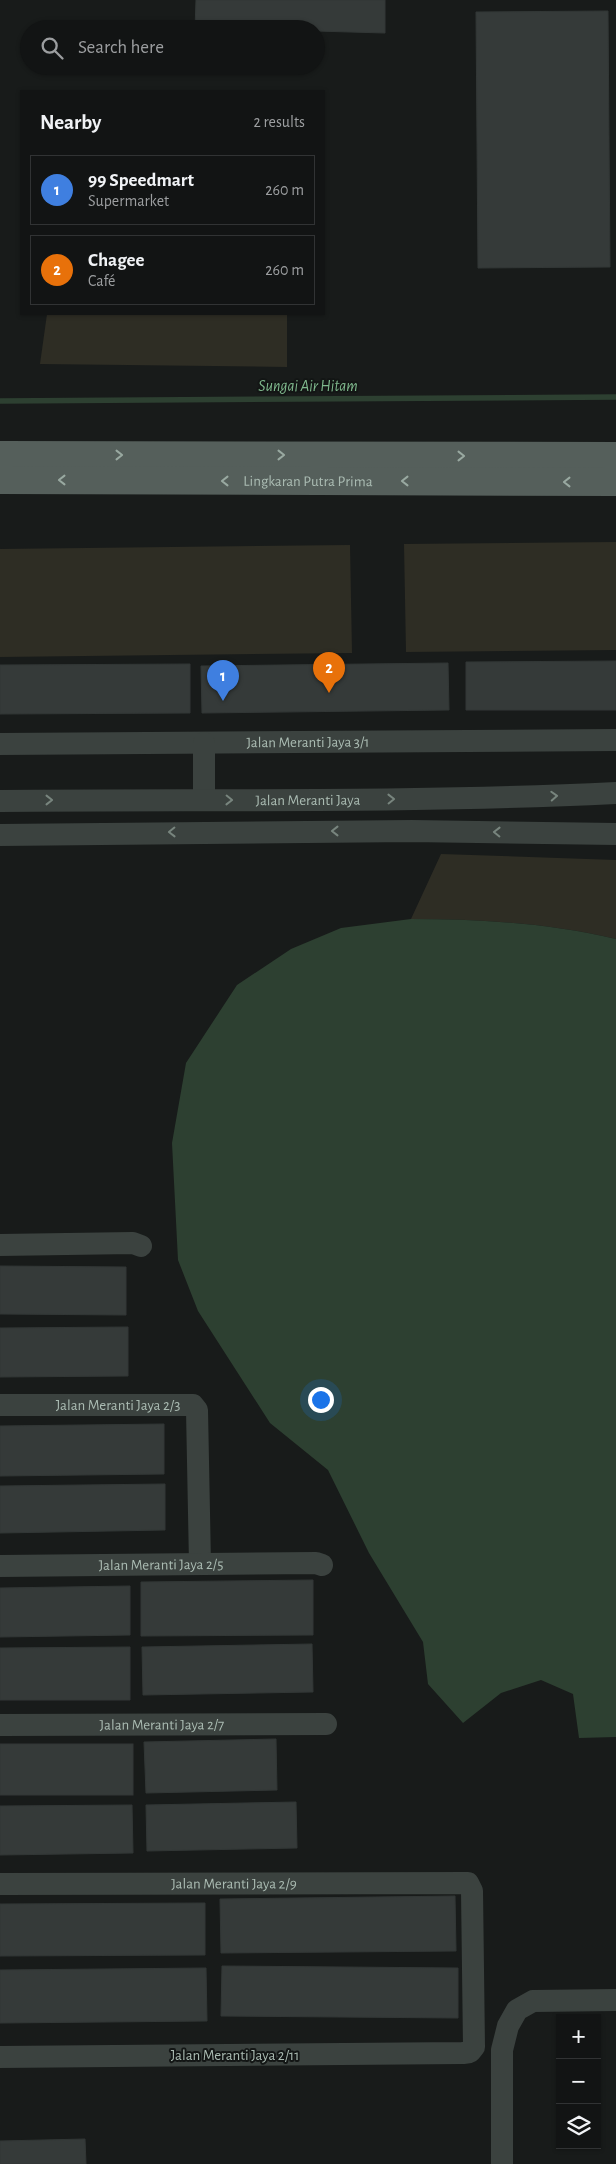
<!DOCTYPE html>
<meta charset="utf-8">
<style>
body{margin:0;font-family:"Alegreya Sans",sans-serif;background:#1f2122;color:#f1f3f6}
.controls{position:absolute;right:15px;bottom:15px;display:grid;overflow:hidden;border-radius:0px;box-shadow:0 1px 4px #0004}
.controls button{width:45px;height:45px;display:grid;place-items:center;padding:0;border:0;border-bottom:1px solid #313334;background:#121414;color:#f1f3f6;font:25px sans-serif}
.you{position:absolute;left:320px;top:1399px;width:18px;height:18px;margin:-12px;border:4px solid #fff;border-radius:50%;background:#1a73e8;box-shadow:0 0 0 8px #1a73e833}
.badge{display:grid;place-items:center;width:32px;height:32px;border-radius:50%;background:#1a73e8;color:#fff;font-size:16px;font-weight:700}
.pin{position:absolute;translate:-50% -41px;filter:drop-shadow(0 1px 2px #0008)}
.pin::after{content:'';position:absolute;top:26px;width:18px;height:15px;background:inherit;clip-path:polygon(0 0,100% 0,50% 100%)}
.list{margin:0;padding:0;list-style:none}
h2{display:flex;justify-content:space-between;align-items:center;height:65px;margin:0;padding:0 20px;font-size:21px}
h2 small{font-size:16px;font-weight:400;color:#9c9ea0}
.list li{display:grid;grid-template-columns:32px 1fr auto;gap:15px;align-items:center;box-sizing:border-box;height:70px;margin:0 10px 10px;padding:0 10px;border:1px solid #313334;border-radius:0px}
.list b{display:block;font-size:19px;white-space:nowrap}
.list p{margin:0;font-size:16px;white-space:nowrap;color:#9c9ea0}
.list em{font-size:16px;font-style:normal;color:#9c9ea0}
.icon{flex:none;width:28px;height:28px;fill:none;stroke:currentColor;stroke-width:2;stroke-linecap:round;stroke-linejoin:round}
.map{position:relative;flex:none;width:616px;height:2164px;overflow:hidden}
.search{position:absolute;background:#121414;box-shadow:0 1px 4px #0004;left:20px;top:20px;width:305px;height:55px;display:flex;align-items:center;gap:12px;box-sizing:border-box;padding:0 18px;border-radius:28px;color:#9c9ea0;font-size:19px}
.panel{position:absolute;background:#121414;box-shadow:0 1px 4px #0004;left:20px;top:90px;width:305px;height:225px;border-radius:0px}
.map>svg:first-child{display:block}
.green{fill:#2e2d24}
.water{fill:#2d4031}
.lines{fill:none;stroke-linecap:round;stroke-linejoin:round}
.stream{stroke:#2d4031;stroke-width:5.5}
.building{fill:#353a39;stroke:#323736}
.minor{stroke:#3b423f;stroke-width:22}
.major{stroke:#555f5b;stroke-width:28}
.oneway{stroke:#99a9a1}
.oneway2{stroke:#78857e}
.labels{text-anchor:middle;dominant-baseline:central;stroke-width:4;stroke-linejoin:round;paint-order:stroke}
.street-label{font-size:15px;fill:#aabbb2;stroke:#131615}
.water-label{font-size:16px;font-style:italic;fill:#7fb88d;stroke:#131615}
</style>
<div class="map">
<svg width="616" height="2164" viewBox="0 0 616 2164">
<rect width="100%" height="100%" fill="#181b1a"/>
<!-- green -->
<g class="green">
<path d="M47,314H287V367L40,364Z"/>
<path d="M616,542V650L406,652L404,544Z"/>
<path d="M350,545L352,653L0,657V549Z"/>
<path d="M441,854L616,860V939C549,923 480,919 411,919Z"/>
</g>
<!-- water -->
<path class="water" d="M411,919C480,919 549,923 616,939V1737L579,1738L573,1694L541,1680L501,1693L463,1723L428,1684L423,1642L369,1553L328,1470L270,1423L198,1311L178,1260L172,1143L186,1063L237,985L291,949L341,928Z"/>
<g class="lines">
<!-- stream -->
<path class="stream" d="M0,401L616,397"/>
</g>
<!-- building -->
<g class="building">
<path d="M196,0H385V33L316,31V29H195Z"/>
<path d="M608,11L610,267L478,268L476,12Z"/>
<path d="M616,661V710H466V662Z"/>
<path d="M448,663L449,710L202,713L201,666Z"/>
<path d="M190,664V713L0,714V665Z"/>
<path d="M0,1266L126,1267V1315L0,1314Z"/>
<path d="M128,1327V1376L0,1377V1328Z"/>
<path d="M164,1424V1474L0,1476V1426Z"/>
<path d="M165,1484V1530L0,1533V1486Z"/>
<path d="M313,1580V1635L141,1636V1582Z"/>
<path d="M130,1586V1635L0,1637V1588Z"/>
<path d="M312,1644L313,1692L143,1695L142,1647Z"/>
<path d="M130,1647V1700H0V1648Z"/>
<path d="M276,1739L277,1790L146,1793L144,1742Z"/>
<rect x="0" y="1744" width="133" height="51"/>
<path d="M296,1802L297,1848L147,1851L146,1805Z"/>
<path d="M132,1805L133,1853L0,1855V1806Z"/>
<path d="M455,1896L456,1951L221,1953L220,1899Z"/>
<path d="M205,1903V1955L0,1956V1904Z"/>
<path d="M222,1966L458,1968V2018L221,2016Z"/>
<path d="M206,1968L207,2021L0,2023V1970Z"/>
<path d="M85,2139L86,2164H0V2141Z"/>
</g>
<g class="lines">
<!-- minor -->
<g class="minor">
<path id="s1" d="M0,744L616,740"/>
<path d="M204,799V743"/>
<path id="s2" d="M0,801C205,799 411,803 616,793"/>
<path d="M0,835L412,831L616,834"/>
<path d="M0,1245L133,1243L141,1246"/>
<path id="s3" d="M0,1405H193L197,1410L200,1564"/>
<path id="s4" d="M0,1566L316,1563L322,1565"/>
<path id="s5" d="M0,1725L326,1724"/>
<path id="s6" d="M0,1884L468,1883L472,1891L474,2047L470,2052L463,2053L0,2057"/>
<path d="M502,2164V2050L508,2026L517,2010L533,2001L616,2000"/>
</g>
<!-- major -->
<g class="major">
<path d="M0,455L616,456"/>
<path id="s7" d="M0,480L616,482"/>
</g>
</g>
<!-- one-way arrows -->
<defs><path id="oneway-chevron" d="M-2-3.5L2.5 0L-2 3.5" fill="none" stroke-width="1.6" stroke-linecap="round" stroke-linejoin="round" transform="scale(1.25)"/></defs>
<g class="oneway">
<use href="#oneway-chevron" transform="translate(119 455)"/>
<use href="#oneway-chevron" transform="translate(281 455)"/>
<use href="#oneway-chevron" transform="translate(461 456)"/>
<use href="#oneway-chevron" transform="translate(62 480) rotate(-180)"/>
<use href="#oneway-chevron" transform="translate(225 481) rotate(-180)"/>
<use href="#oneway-chevron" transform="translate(405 481) rotate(-180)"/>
<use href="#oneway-chevron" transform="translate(567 482) rotate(-180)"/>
</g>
<g class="oneway2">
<use href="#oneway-chevron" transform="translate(554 796) rotate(-3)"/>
<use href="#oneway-chevron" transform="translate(391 799) rotate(-1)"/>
<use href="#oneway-chevron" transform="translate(49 800)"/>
<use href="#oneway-chevron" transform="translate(229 800) rotate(1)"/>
<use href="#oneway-chevron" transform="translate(335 831) rotate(180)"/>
<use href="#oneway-chevron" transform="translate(172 832) rotate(179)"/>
<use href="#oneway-chevron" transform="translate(497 832) rotate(-179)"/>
</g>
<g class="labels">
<!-- street labels -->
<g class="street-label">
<text stroke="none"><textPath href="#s7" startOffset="308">Lingkaran Putra Prima</textPath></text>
<text stroke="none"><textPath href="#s1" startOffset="308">Jalan Meranti Jaya 3/1</textPath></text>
<text stroke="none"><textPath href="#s2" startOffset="308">Jalan Meranti Jaya</textPath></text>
<text stroke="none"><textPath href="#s3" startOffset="118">Jalan Meranti Jaya 2/3</textPath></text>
<text stroke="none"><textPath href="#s4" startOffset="161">Jalan Meranti Jaya 2/5</textPath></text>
<text stroke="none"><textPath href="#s5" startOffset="162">Jalan Meranti Jaya 2/7</textPath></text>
<text stroke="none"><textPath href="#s6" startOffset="234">Jalan Meranti Jaya 2/9</textPath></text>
<text x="235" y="2055">Jalan Meranti Jaya 2/11</text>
</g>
<!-- water labels -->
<g class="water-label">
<text x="308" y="386">Sungai Air Hitam</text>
</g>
</g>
</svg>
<div class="controls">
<button>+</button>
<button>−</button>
<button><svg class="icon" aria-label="layers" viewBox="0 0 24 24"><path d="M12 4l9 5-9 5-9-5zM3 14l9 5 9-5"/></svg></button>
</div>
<div class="you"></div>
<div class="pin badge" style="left:223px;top:701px;background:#3f7fe0">1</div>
<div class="pin badge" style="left:329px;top:693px;background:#e8710a">2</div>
<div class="search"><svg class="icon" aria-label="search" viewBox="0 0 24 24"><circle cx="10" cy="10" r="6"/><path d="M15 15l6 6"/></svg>Search here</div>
<section class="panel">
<h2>Nearby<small>2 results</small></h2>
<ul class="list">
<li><span class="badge" style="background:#3f7fe0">1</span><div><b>99 Speedmart</b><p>Supermarket</p></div><em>260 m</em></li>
<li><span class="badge" style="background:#e8710a">2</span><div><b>Chagee</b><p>Café</p></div><em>260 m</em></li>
</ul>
</section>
</div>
